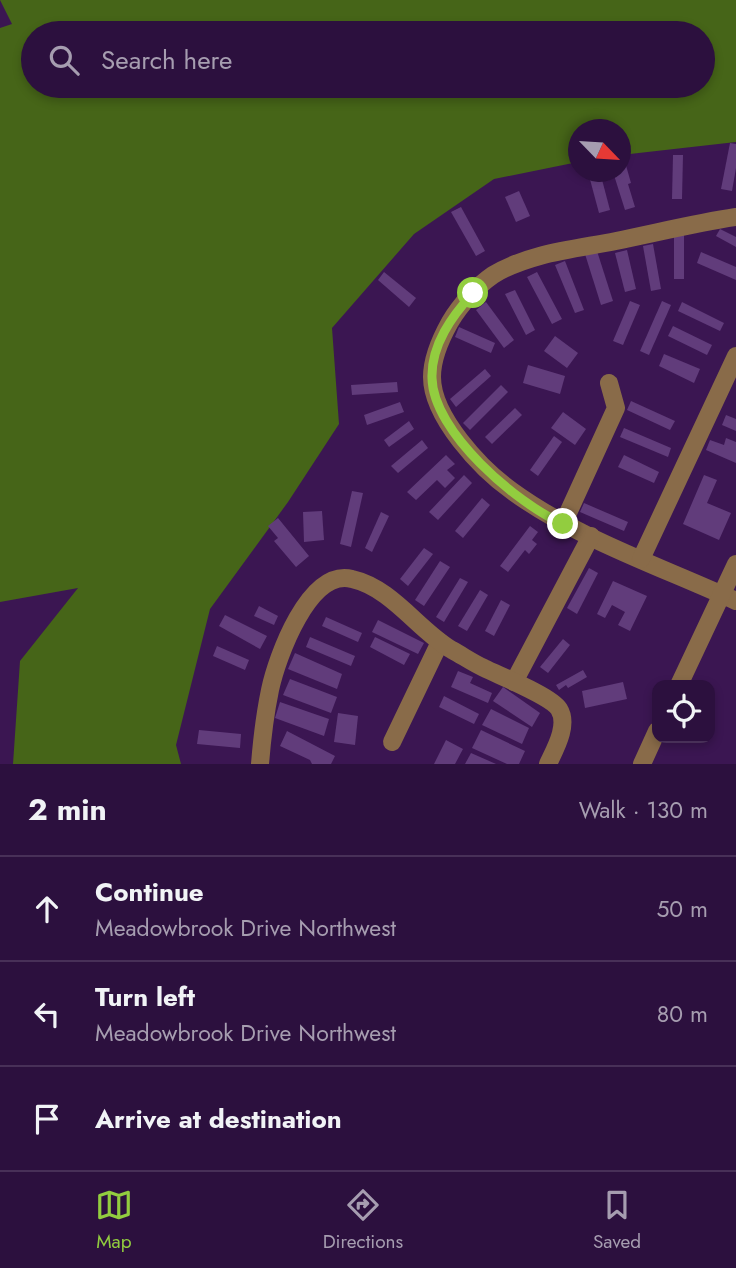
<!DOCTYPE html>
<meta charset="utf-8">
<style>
body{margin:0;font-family:Jost,sans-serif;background:#341945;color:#f1f3f6}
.controls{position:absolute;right:21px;bottom:21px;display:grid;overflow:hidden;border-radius:14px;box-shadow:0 4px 10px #0003}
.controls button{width:63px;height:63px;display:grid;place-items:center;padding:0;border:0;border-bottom:2px solid #483058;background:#2c103e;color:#f1f3f6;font:35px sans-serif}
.compass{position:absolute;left:568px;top:119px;width:63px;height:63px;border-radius:50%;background:#2c103e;box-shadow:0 4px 10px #0003;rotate:115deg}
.stop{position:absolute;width:21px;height:21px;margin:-16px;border:5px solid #92cd3f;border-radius:50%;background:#fff}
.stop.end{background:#92cd3f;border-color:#fff;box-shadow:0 2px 7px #0008}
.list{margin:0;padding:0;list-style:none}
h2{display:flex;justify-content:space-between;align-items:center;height:91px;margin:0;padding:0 28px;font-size:30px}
h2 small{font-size:23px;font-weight:400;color:#a69db0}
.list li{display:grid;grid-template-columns:46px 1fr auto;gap:21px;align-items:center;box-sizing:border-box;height:105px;padding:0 28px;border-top:2px solid #483058}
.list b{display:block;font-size:26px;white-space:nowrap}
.list p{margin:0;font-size:23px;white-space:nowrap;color:#a69db0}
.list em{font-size:23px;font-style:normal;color:#a69db0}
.icon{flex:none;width:38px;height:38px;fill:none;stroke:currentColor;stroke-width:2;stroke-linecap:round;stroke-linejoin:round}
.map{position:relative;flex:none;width:736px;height:764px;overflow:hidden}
.search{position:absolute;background:#2c103e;box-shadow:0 4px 10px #0003;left:21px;right:21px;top:21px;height:77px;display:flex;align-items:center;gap:18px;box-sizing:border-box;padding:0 24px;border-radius:38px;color:#a69db0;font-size:26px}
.sheet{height:406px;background:#2c103e}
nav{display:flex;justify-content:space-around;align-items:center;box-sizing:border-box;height:98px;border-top:2px solid #483058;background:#2c103e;font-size:19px;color:#a69db0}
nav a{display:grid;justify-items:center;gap:4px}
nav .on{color:#92cd3f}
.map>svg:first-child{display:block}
.forest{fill:#466518;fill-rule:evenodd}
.building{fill:#613c7b}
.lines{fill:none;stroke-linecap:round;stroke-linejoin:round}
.minor{stroke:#896b49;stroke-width:18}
.route{stroke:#92cd3f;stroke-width:9}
</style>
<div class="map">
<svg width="736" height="764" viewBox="0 0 736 764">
<rect width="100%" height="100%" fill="#3b1652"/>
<!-- forest -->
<path class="forest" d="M0,0H736V142L621,155L620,130H578V162L494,179L414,234L332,328L339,424L288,502L210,609L176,745L181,764H13L20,661L78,588L0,602V28L12,24ZM33,33H703V86H33Z"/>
<!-- building -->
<g class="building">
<path d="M730,143L736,144V168L732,191L721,189Z"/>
<path d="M623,155L631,183L628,184L635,207L625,210L613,172H620V156Z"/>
<path d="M673,155H683L682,199H672Z"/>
<path d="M588,172H600L610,210L599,213Z"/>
<path d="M519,191L530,216L516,222L505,197Z"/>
<path d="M461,207L485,251L476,256L451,212Z"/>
<path d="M720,229L736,237V247L716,236Z"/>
<rect x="674" y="234" width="10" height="45"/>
<path d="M653,244L661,289L651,291L643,246Z"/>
<path d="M627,250L636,289L625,292L615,253Z"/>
<path d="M597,251L613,301L601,305L585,254Z"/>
<path d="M701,252L736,267V280L697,263Z"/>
<path d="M565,261L584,310L575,313L555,265Z"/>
<path d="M384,272L416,298L409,307L378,280Z"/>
<path d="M537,272L562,319L552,324L527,277Z"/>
<path d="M515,290L535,330L526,335L505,294Z"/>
<path d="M630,301L640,305L623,345L613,341Z"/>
<path d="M662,301L671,305L649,355L640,351Z"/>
<path d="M486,302L514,340L504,348L476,310Z"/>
<path d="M682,302L724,323L720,331L678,311Z"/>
<path d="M673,326L712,345L707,355L668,336Z"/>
<path d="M459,327L495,343L491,353L455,337Z"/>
<path d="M555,336L578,353L567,368L544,351Z"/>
<path d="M664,354L700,369L694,383L659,366Z"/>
<path d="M528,365L565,376L560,394L523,383Z"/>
<path d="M485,369L491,376L456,407L450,399Z"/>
<path d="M397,382L398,392L352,395L351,385Z"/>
<path d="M501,385L508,392L470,430L463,423Z"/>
<path d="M631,401L675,421L670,430L627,410Z"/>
<path d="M400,402L404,412L367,425L364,415Z"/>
<path d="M515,408L522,415L492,444L485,437Z"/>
<path d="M563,412L586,429L575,445L551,428Z"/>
<path d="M726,415L736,419V431L722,425Z"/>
<path d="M409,421L414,429L389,447L384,440Z"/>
<path d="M624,428L671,448L668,457L620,437Z"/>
<path d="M554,436L562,442L538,476L530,470Z"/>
<path d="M726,438L736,442V463L706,450L710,440L724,445Z"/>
<path d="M422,440L428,448L398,473L391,466Z"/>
<path d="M446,455L455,464L447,470L455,478L445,488L437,480L416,500L407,492Z"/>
<path d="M624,455L659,472L654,483L618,467Z"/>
<path d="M464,475L472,483L438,520L429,512Z"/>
<path d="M704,475L717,480L707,503L731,513L719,540L683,524Z"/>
<path d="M352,491L363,493L351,547L340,544Z"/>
<path d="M482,498L490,505L463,538L455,531Z"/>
<path d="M584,503L628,522L624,531L580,512Z"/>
<path d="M322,511L324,540L304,542L303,512Z"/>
<path d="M381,512L389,516L372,552L365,548Z"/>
<path d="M278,518L309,556L296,567L274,541L278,538L268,526Z"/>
<path d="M530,526L538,532L532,540L537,544L529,554L525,550L508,572L500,566Z"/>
<path d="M424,548L433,554L408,586L400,579Z"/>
<path d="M440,561L450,567L424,606L415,600Z"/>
<path d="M589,568L598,573L577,614L567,608Z"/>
<path d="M460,578L468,582L444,622L436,617Z"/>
<path d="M613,581L647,596L630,631L618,625L625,612L612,605L605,618L597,614Z"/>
<path d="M480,590L488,595L467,631L458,626Z"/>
<path d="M501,600L510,605L494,636L485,631Z"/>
<path d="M259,606L278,616L274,625L254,616Z"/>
<path d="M225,615L267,636L260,649L219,626Z"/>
<path d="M326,617L362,633L358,642L322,626Z"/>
<path d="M378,620L424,643L418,654L372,632Z"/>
<path d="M310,637L355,656L351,666L306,647Z"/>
<path d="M375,637L410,654L404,665L370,647Z"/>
<path d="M563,639L570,645L548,673L540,667Z"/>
<path d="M217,646L249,660L245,670L213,656Z"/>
<path d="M295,653L342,674L337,689L288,669Z"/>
<path d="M583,670L587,677L568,688L566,685L559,690L556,685Z"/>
<path d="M458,671L473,677L470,683L492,693L488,703L451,687Z"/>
<path d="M290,679L337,697L331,713L283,695Z"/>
<path d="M623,682L627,699L585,708L582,691Z"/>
<path d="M503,687L540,713L532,727L493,701Z"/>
<path d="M444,696L479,714L474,724L439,707Z"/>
<path d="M280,702L329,719L324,736L275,718Z"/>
<path d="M491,709L529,728L522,744L482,725Z"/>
<path d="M338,713L358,716L355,745L334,742Z"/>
<path d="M199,730L241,734L240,748L197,744Z"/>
<path d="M481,730L525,751L519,764H507L472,748Z"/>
<path d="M287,731L335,756L331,764H312L310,760L280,746Z"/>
<path d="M446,740L463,749L455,764H434Z"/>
<path d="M471,753L496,764H465Z"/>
</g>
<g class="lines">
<!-- minor -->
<g class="minor">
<path d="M736,217C696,223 656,233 616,241C576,249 529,253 493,275C477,286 460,305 450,322C441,338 432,358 432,377C432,417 481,469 512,491C578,539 662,567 736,601"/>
<path d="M563,524L616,408L609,383"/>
<path d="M641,559L736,356"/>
<path d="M514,682L591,536"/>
<path d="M679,685L736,564"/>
<path d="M392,742L440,642"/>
<path d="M260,764C262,739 265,714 270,690C277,657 309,568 352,579C392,588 418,630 452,650C463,656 473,663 484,668C500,676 551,696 559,709C569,725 555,749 548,764"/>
<path d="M642,764L657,731"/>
</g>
</g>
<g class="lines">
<!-- route -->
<path class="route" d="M473,293C452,316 431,345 432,378C433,432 516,503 563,524"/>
</g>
</svg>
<div class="controls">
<button><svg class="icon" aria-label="locate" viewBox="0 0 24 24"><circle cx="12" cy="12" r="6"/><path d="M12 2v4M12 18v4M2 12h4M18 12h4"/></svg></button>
</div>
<svg class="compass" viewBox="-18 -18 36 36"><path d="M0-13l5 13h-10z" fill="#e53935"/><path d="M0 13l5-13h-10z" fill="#a69db0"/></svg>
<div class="stop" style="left:473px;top:293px"></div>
<div class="stop end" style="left:563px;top:524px"></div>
<div class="search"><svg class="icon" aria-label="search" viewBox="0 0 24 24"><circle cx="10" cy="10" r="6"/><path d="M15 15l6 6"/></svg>Search here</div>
</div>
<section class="sheet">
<h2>2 min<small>Walk · 130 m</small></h2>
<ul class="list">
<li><svg class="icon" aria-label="ahead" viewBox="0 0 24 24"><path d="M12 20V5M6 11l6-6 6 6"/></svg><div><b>Continue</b><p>Meadowbrook Drive Northwest</p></div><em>50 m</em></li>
<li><svg class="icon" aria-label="left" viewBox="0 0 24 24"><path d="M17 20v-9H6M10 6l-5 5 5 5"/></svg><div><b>Turn left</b><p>Meadowbrook Drive Northwest</p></div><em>80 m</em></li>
<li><svg class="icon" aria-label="arrive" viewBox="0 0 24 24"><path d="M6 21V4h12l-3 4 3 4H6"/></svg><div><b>Arrive at destination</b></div></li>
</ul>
</section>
<nav>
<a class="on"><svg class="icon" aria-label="map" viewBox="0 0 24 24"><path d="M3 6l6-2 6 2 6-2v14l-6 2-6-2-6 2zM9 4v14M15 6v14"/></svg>Map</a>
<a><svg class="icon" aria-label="directions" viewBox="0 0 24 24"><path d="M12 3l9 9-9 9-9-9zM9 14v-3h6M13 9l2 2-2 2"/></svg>Directions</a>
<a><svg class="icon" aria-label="saved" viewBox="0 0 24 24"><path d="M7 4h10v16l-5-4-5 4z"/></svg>Saved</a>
</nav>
